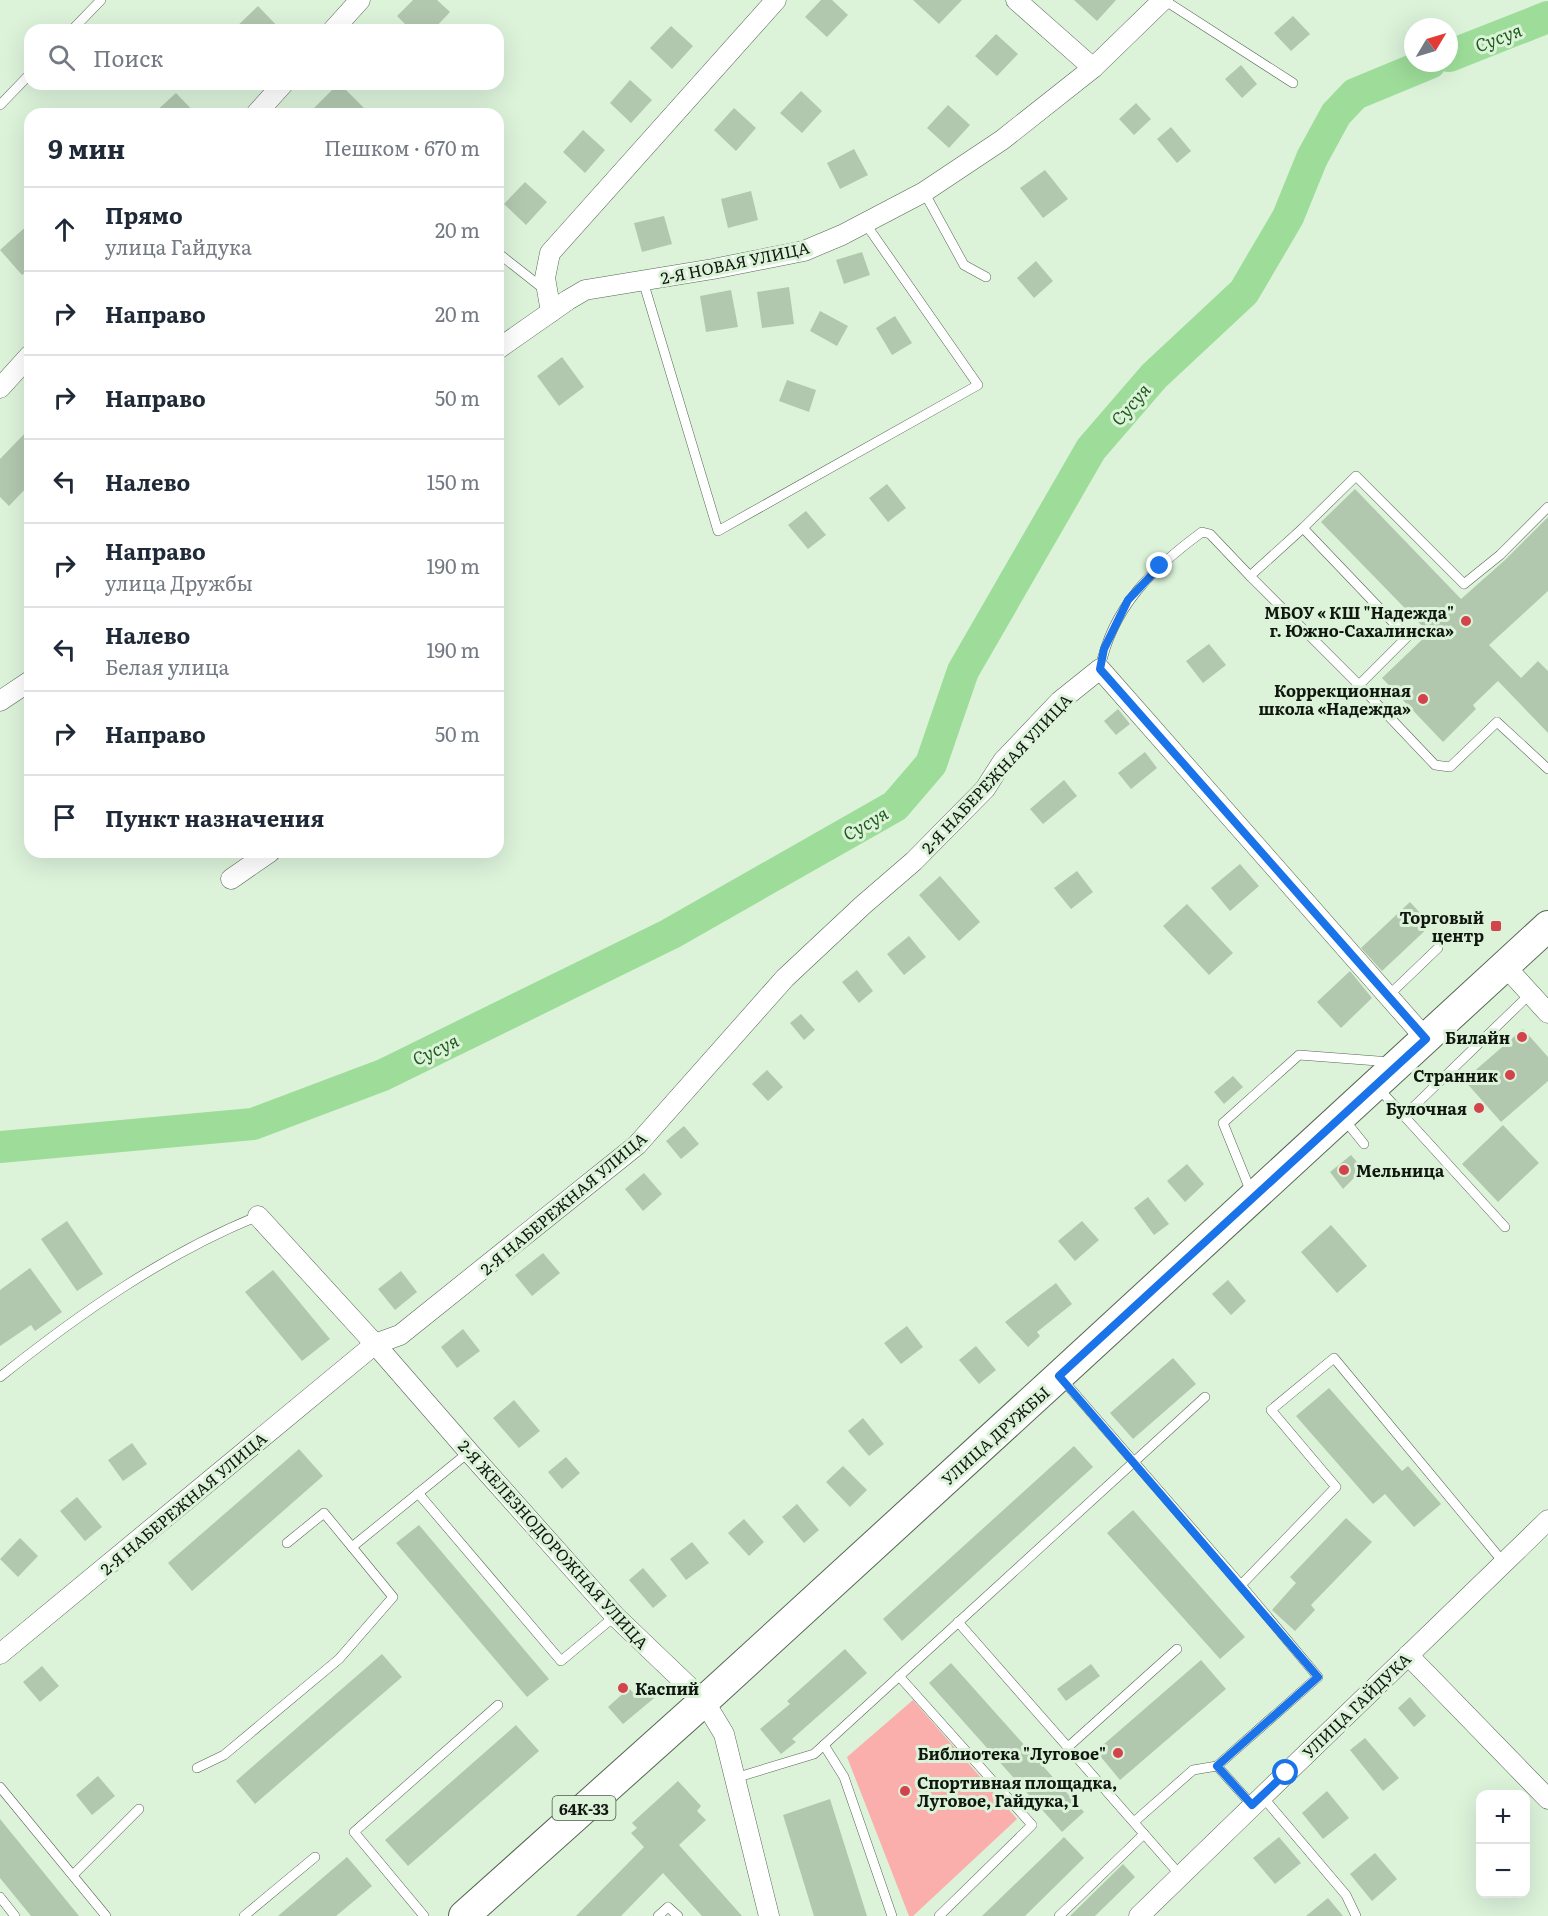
<!DOCTYPE html>
<html lang="ru">
<meta charset="utf-8">
<style>
body{margin:0;font-family:Literata,serif;background:#f6f6f7;color:#1f2937}
.controls{position:absolute;right:18px;bottom:18px;display:grid;overflow:hidden;border-radius:12px;box-shadow:0 6px 24px #0002}
.controls button{width:54px;height:54px;display:grid;place-items:center;padding:0;border:0;border-bottom:2px solid #e0e1e3;background:#fff;color:#1f2937;font:30px sans-serif}
.compass{position:absolute;left:1404px;top:18px;width:54px;height:54px;border-radius:50%;background:#fff;box-shadow:0 6px 24px #0002;rotate:52deg}
.stop{position:absolute;width:18px;height:18px;margin:-14px;border:4px solid #1a73e8;border-radius:50%;background:#fff}
.stop.end{background:#1a73e8;border-color:#fff;box-shadow:0 2px 6px #0008}
.list{margin:0;padding:0;list-style:none}
h2{display:flex;justify-content:space-between;align-items:center;height:78px;margin:0;padding:0 24px;font-size:26px}
h2 small{font-size:20px;font-weight:400;color:#747a83}
.list li{display:grid;grid-template-columns:39px 1fr auto;gap:18px;align-items:center;box-sizing:border-box;height:84px;padding:0 24px;border-top:2px solid #e0e1e3}
.list b{display:block;font-size:22px;white-space:nowrap}
.list p{margin:0;font-size:20px;white-space:nowrap;color:#747a83}
.list em{font-size:20px;font-style:normal;color:#747a83}
.icon{flex:none;width:33px;height:33px;fill:none;stroke:currentColor;stroke-width:2;stroke-linecap:round;stroke-linejoin:round}
.map{position:relative;flex:none;width:1548px;height:1916px;overflow:hidden}
.search{position:absolute;background:#fff;box-shadow:0 6px 24px #0002;left:24px;top:24px;width:480px;height:66px;display:flex;align-items:center;gap:15px;box-sizing:border-box;padding:0 21px;border-radius:18px;color:#747a83;font-size:22px}
.panel{position:absolute;background:#fff;box-shadow:0 6px 24px #0002;left:24px;top:108px;width:480px;height:750px;border-radius:18px}
.map>svg:first-child{display:block}
.green{fill:#fbafac}
.lines{fill:none;stroke-linecap:round;stroke-linejoin:round}
.river{stroke:#9ddd99;stroke-width:32}
.building{fill:#b1c8af}
.lane-casing{stroke:#546752;stroke-width:10}
.street-casing{stroke:#546752;stroke-width:21}
.primary-casing{stroke:#546752;stroke-width:32}
.lane{stroke:#fff;stroke-width:9}
.street{stroke:#fff;stroke-width:20}
.primary{stroke:#fff;stroke-width:30}
.route{stroke:#1a73e8;stroke-width:8}
.poi-dot{fill:#d3434c;stroke:#dcf3da;stroke-width:2}
.labels{text-anchor:middle;dominant-baseline:central;stroke-width:6;stroke-linejoin:round;paint-order:stroke}
.shield{fill:#dcf3da;stroke:#4c594b;stroke-width:1.5}
.shield-label{font-size:15px;font-weight:bold;fill:#0f170e}
.street-label{font-size:16px;fill:#0f170e;stroke:#dcf3da}
.poi-label{font-size:16px;font-weight:bold;fill:#0f170e;stroke:#dcf3da;text-anchor:end}
.water-label{font-size:18px;font-style:italic;fill:#1e5c1d;stroke:#dcf3da}
</style>
<div class="map">
<svg width="1548" height="1916" viewBox="0 0 1548 1916">
<rect width="100%" height="100%" fill="#dcf3da"/>
<!-- green -->
<path class="green" d="M913,1700L1017,1819L913,1916H909L847,1757Z"/>
<g class="lines">
<!-- river -->
<g class="river">
<path d="M1449,56L1548,17"/>
<path d="M0,1147L253,1124L383,1075L670,934L895,806L931,764L963,671L1091,449L1154,376L1244,292L1288,217L1312,158L1336,114L1355,94L1430,63"/>
</g>
</g>
<!-- building -->
<g class="building">
<path d="M413,0H437L450,12L433,30H411L397,16Z"/>
<path d="M821,0H832L848,15L827,37L805,17Z"/>
<path d="M913,0H962L939,24Z"/>
<path d="M1074,0H1116L1097,21Z"/>
<path d="M258,6L281,30H233Z"/>
<path d="M1293,16L1310,34L1291,51L1274,33Z"/>
<path d="M671,26L693,46L672,69L650,48Z"/>
<path d="M996,34L1018,54L997,76L975,56Z"/>
<path d="M1241,65L1257,84L1242,98L1225,79Z"/>
<path d="M630,80L652,100L631,123L610,103Z"/>
<path d="M338,84H340L370,114H308Z"/>
<path d="M801,91L822,111L802,133L780,113Z"/>
<path d="M176,93L196,114H153Z"/>
<path d="M1136,103L1151,119L1134,135L1119,119Z"/>
<path d="M948,105L970,125L949,148L927,128Z"/>
<path d="M734,108L756,128L736,151L714,130Z"/>
<path d="M1171,127L1191,151L1177,163L1157,139Z"/>
<path d="M583,130L605,150L585,173L563,152Z"/>
<path d="M854,149L868,175L840,189L827,163Z"/>
<path d="M1045,170L1068,199L1043,218L1020,188Z"/>
<path d="M525,182L547,202L526,225L504,204Z"/>
<path d="M751,191L758,220L728,228L721,199Z"/>
<path d="M664,216L672,244L642,252L634,223Z"/>
<path d="M30,223V269L22,275L0,250Z"/>
<path d="M862,252L870,275L844,284L836,260Z"/>
<path d="M1036,261L1053,281L1034,298L1017,278Z"/>
<path d="M789,287L794,324L762,328L757,292Z"/>
<path d="M731,290L738,327L706,332L700,296Z"/>
<path d="M820,311L848,326L837,346L810,331Z"/>
<path d="M895,316L912,343L892,355L876,328Z"/>
<path d="M562,357L584,387L559,406L537,376Z"/>
<path d="M787,380L816,390L809,412L779,401Z"/>
<path d="M30,428V484L9,506L0,497V459Z"/>
<path d="M887,484L906,508L888,522L869,498Z"/>
<path d="M1355,489L1461,599L1505,560L1548,517V591L1489,645L1521,678L1538,661L1548,671V733L1498,681L1473,705L1476,709L1443,742L1382,678L1429,633L1321,522Z"/>
<path d="M806,511L826,535L808,549L788,525Z"/>
<path d="M1209,644L1226,665L1203,683L1186,661Z"/>
<path d="M1118,709L1130,724L1116,735L1104,721Z"/>
<path d="M1145,752L1157,768L1131,789L1118,773Z"/>
<path d="M1064,780L1077,796L1043,824L1030,809Z"/>
<path d="M1240,864L1259,886L1230,911L1211,888Z"/>
<path d="M1077,871L1093,892L1071,909L1054,888Z"/>
<path d="M940,876L980,922L959,941L919,895Z"/>
<path d="M1410,902L1431,925L1382,971L1361,948Z"/>
<path d="M1187,904L1233,953L1209,975L1163,926Z"/>
<path d="M909,936L926,957L904,975L887,954Z"/>
<path d="M857,970L873,991L859,1003L842,982Z"/>
<path d="M1350,971L1372,998L1341,1028L1317,1002Z"/>
<path d="M801,1014L815,1030L804,1040L790,1023Z"/>
<path d="M1523,1029L1548,1057V1081L1501,1122L1464,1080Z"/>
<path d="M767,1070L783,1087L768,1101L752,1084Z"/>
<path d="M1233,1076L1243,1087L1224,1104L1214,1092Z"/>
<path d="M1503,1125L1539,1163L1498,1202L1462,1164Z"/>
<path d="M684,1126L699,1144L681,1159L666,1141Z"/>
<path d="M1351,1155L1363,1169L1343,1189L1330,1172Z"/>
<path d="M1187,1164L1204,1184L1185,1202L1167,1181Z"/>
<path d="M644,1173L662,1194L643,1211L625,1189Z"/>
<path d="M1148,1197L1169,1224L1154,1235L1134,1208Z"/>
<path d="M67,1221L103,1274L77,1291L41,1239Z"/>
<path d="M1082,1221L1099,1240L1075,1261L1058,1241Z"/>
<path d="M1331,1225L1367,1266L1337,1293L1301,1252Z"/>
<path d="M543,1253L560,1273L532,1296L515,1275Z"/>
<path d="M30,1268L62,1312L35,1331L31,1325L0,1346V1290Z"/>
<path d="M273,1270L330,1339L302,1361L245,1292Z"/>
<path d="M401,1271L417,1292L395,1310L378,1289Z"/>
<path d="M1228,1280L1246,1301L1231,1315L1212,1294Z"/>
<path d="M1056,1283L1072,1304L1037,1332L1040,1336L1028,1347L1005,1322Z"/>
<path d="M907,1326L923,1347L901,1364L884,1343Z"/>
<path d="M463,1329L480,1351L457,1368L441,1347Z"/>
<path d="M976,1346L996,1370L979,1384L959,1360Z"/>
<path d="M1173,1358L1196,1384L1133,1439L1110,1413Z"/>
<path d="M1329,1388L1402,1471L1408,1466L1441,1504L1414,1527L1385,1494L1373,1504L1296,1416Z"/>
<path d="M514,1400L540,1431L519,1448L493,1418Z"/>
<path d="M863,1418L884,1444L869,1456L848,1431Z"/>
<path d="M132,1443L147,1464L123,1481L108,1460Z"/>
<path d="M1074,1446L1093,1467L902,1641L883,1619Z"/>
<path d="M299,1449L323,1476L192,1591L168,1563Z"/>
<path d="M566,1457L580,1473L562,1489L548,1472Z"/>
<path d="M843,1466L867,1490L850,1507L826,1482Z"/>
<path d="M77,1497L102,1527L85,1541L60,1511Z"/>
<path d="M797,1504L819,1530L804,1543L782,1517Z"/>
<path d="M1133,1510L1245,1637L1220,1659L1107,1533Z"/>
<path d="M1346,1518L1372,1542L1311,1605L1315,1610L1295,1631L1272,1610L1296,1583L1290,1577Z"/>
<path d="M744,1519L764,1542L749,1556L728,1533Z"/>
<path d="M419,1525L549,1679L527,1697L396,1543Z"/>
<path d="M20,1538L38,1556L18,1577L0,1559Z"/>
<path d="M692,1542L709,1563L686,1580L670,1559Z"/>
<path d="M643,1568L667,1596L653,1608L629,1580Z"/>
<path d="M845,1649L867,1673L792,1739L796,1742L781,1754L760,1729L790,1704L787,1701Z"/>
<path d="M382,1654L402,1677L255,1804L236,1781Z"/>
<path d="M1201,1660L1226,1689L1120,1780L1096,1751Z"/>
<path d="M951,1663L1084,1812L1062,1832L929,1683Z"/>
<path d="M1091,1664L1100,1676L1066,1701L1057,1689Z"/>
<path d="M42,1666L59,1686L40,1702L23,1682Z"/>
<path d="M649,1683L659,1694L623,1724L608,1707L629,1688L635,1695Z"/>
<path d="M1410,1697L1426,1716L1414,1727L1398,1708Z"/>
<path d="M516,1725L539,1751L408,1866L385,1840Z"/>
<path d="M1365,1738L1399,1778L1383,1791L1350,1750Z"/>
<path d="M98,1776L115,1796L92,1815L76,1795Z"/>
<path d="M678,1781L701,1806L697,1811L706,1820L679,1845L742,1916H702L663,1873L621,1916H576L644,1847L631,1833L637,1828L632,1823Z"/>
<path d="M1327,1791L1349,1818L1323,1839L1302,1813Z"/>
<path d="M830,1799L867,1916H814L783,1815Z"/>
<path d="M0,1819L79,1916H31L0,1878Z"/>
<path d="M1064,1837L1084,1858L1025,1916H982Z"/>
<path d="M1279,1837L1301,1863L1275,1884L1253,1858Z"/>
<path d="M1375,1853L1397,1879L1372,1901L1350,1874Z"/>
<path d="M347,1857L372,1886L336,1916H278Z"/>
<path d="M1123,1864L1135,1877L1095,1916H1070Z"/>
<path d="M1328,1898L1343,1916H1306Z"/>
</g>
<g class="lines">
<!-- lane casing -->
<g class="lane-casing">
<g id="lane">
<path d="M1164,0L1293,83"/>
<path d="M72,30L101,0"/>
<path d="M0,105L30,74"/>
<path d="M924,192L964,265L986,277"/>
<path d="M498,253L545,290"/>
<path d="M643,281L718,531L978,385L865,223"/>
<path d="M1548,507L1500,555L1464,584L1356,476L1303,528L1250,576L1359,685L1435,765L1450,767L1497,722L1548,769"/>
<path d="M1303,528L1407,637L1359,685"/>
<path d="M1100,669C1112,607 1153,568 1202,532L1210,534L1250,576"/>
<path d="M1388,996L1438,948"/>
<path d="M1378,1088L1404,1116L1529,995"/>
<path d="M1404,1116L1505,1227"/>
<path d="M1344,1119L1364,1144"/>
<path d="M1251,1192L1223,1123L1299,1055L1391,1062"/>
<path d="M0,1377C79,1314 164,1254 258,1216"/>
<path d="M1062,1379L1241,1585L1336,1487L1271,1410L1334,1358L1504,1563"/>
<path d="M418,1493L561,1661L615,1616"/>
<path d="M287,1543L324,1513L352,1547"/>
<path d="M1241,1585L1318,1677L1217,1766L1252,1805"/>
<path d="M958,1622L1180,1875"/>
<path d="M899,1676L1032,1825L939,1916"/>
<path d="M824,1745L844,1777L892,1916"/>
<path d="M1068,1747L1177,1649"/>
<path d="M197,1768L224,1755L339,1659L393,1597L352,1547L469,1452"/>
<path d="M735,1778L814,1754L1205,1397"/>
<path d="M0,1787L106,1916"/>
<path d="M1262,1796L1346,1895L1356,1916"/>
<path d="M1134,1822L1193,1770L1217,1766"/>
<path d="M73,1875L139,1809"/>
<path d="M0,1897L15,1916"/>
<path d="M244,1916L315,1857"/>
<path d="M424,1916L354,1832L498,1705"/>
<path d="M658,1916L668,1907L678,1916"/>
<path d="M1059,1916L1144,1834"/>
</g>
</g>
<!-- street casing -->
<g class="street-casing">
<g id="street">
<path d="M1016,0L1093,68"/>
<path d="M333,30L360,0"/>
<path d="M256,114L283,84"/>
<path d="M551,312L545,278L550,253L776,0"/>
<path d="M498,349L568,300L585,290L713,269L804,251L842,235L924,192L1002,140L1093,68L1163,0"/>
<path d="M0,388L30,355"/>
<path d="M0,701L30,681"/>
<path d="M231,879L270,852"/>
<path d="M1505,966L1548,1013"/>
<path d="M258,1216L375,1344L469,1452L615,1616L704,1701L724,1734L769,1916"/>
<path d="M0,1654L375,1344L400,1335L637,1145L785,978L863,905L914,861L985,789L1003,761L1060,701L1100,669L1426,1039"/>
<path d="M1408,1655L1548,1799"/>
<path d="M1139,1916L1548,1520"/>
</g>
</g>
<!-- primary casing -->
<g class="primary-casing">
<path id="primary" d="M464,1916L704,1701L1059,1376L1548,926"/>
</g>
<!-- lane -->
<use href="#lane" class="lane"/>
<!-- street -->
<use href="#street" class="street"/>
<!-- primary -->
<use href="#primary" class="primary"/>
</g>
<g class="lines">
<!-- route -->
<path class="route" d="M1160,566L1128,600L1104,649L1100,669L1426,1039L1059,1376L1318,1677L1217,1766L1252,1805L1286,1773"/>
</g>
<!-- markers -->
<g class="poi-dot">
<circle cx="1466" cy="621" r="6"/>
<circle cx="1423" cy="699" r="6"/>
<rect x="1490" y="920" width="12" height="12" rx="3"/>
<circle cx="1522" cy="1037" r="6"/>
<circle cx="1510" cy="1075" r="6"/>
<circle cx="1479" cy="1108" r="6"/>
<circle cx="1344" cy="1170" r="6"/>
<circle cx="623" cy="1688" r="6"/>
<circle cx="1118" cy="1753" r="6"/>
<circle cx="905" cy="1791" r="6"/>
</g>
<g class="labels">
<!-- shield labels -->
<rect class="shield" x="552.5" y="1796" width="63" height="24" rx="4.5"/>
<g class="shield-label">
<text x="584" y="1808">64К-33</text>
</g>
<!-- street labels -->
<g class="street-label">
<text transform="translate(735 262) rotate(-12)">2-Я НОВАЯ УЛИЦА</text>
<text transform="translate(996 773) rotate(-47)">2-Я НАБЕРЕЖНАЯ УЛИЦА</text>
<text transform="translate(563 1203) rotate(-40)">2-Я НАБЕРЕЖНАЯ УЛИЦА</text>
<text transform="translate(995 1435) rotate(-42)">УЛИЦА ДРУЖБЫ</text>
<text transform="translate(183 1503) rotate(-40)">2-Я НАБЕРЕЖНАЯ УЛИЦА</text>
<text transform="translate(554 1544) rotate(48)">2-Я ЖЕЛЕЗНОДОРОЖНАЯ УЛИЦА</text>
<text transform="translate(1356 1705) rotate(-44)">УЛИЦА ГАЙДУКА</text>
</g>
<!-- poi labels -->
<g class="poi-label">
<text x="1454" y="612">МБОУ « КШ "Надежда"<tspan x="1454" dy="18">г. Южно-Сахалинска»</tspan></text>
<text x="1411" y="690">Коррекционная<tspan x="1411" dy="18">школа «Надежда»</tspan></text>
<text x="1484" y="917">Торговый<tspan x="1484" dy="18">центр</tspan></text>
<text x="1510" y="1037">Билайн</text>
<text x="1498" y="1075">Странник</text>
<text x="1467" y="1108">Булочная</text>
<text x="1356" y="1170" text-anchor="start">Мельница</text>
<text x="635" y="1688" text-anchor="start">Каспий</text>
<text x="1106" y="1753">Библиотека "Луговое"</text>
<text x="917" y="1782" text-anchor="start">Спортивная площадка,<tspan x="917" dy="18">Луговое, Гайдука, 1</tspan></text>
</g>
<!-- water labels -->
<g class="water-label">
<text transform="translate(1498 37) rotate(-21)">Сусуя</text>
<text transform="translate(1130 404) rotate(-49)">Сусуя</text>
<text transform="translate(865 823) rotate(-30)">Сусуя</text>
<text transform="translate(435 1049) rotate(-26)">Сусуя</text>
</g>
</g>
</svg>
<div class="controls">
<button>+</button>
<button>−</button>
</div>
<svg class="compass" viewBox="-18 -18 36 36"><path d="M0-13l5 13h-10z" fill="#e53935"/><path d="M0 13l5-13h-10z" fill="#747a83"/></svg>
<div class="stop" style="left:1286px;top:1773px"></div>
<div class="stop end" style="left:1160px;top:566px"></div>
<div class="search"><svg class="icon" aria-label="search" viewBox="0 0 24 24"><circle cx="10" cy="10" r="6"/><path d="M15 15l6 6"/></svg>Поиск</div>
<section class="panel">
<h2>9 мин<small>Пешком · 670 m</small></h2>
<ul class="list">
<li><svg class="icon" aria-label="ahead" viewBox="0 0 24 24"><path d="M12 20V5M6 11l6-6 6 6"/></svg><div><b>Прямо</b><p>улица Гайдука</p></div><em>20 m</em></li>
<li><svg class="icon" aria-label="right" viewBox="0 0 24 24"><path d="M7 20v-9h11M14 6l5 5-5 5"/></svg><div><b>Направо</b></div><em>20 m</em></li>
<li><svg class="icon" aria-label="right" viewBox="0 0 24 24"><path d="M7 20v-9h11M14 6l5 5-5 5"/></svg><div><b>Направо</b></div><em>50 m</em></li>
<li><svg class="icon" aria-label="left" viewBox="0 0 24 24"><path d="M17 20v-9H6M10 6l-5 5 5 5"/></svg><div><b>Налево</b></div><em>150 m</em></li>
<li><svg class="icon" aria-label="right" viewBox="0 0 24 24"><path d="M7 20v-9h11M14 6l5 5-5 5"/></svg><div><b>Направо</b><p>улица Дружбы</p></div><em>190 m</em></li>
<li><svg class="icon" aria-label="left" viewBox="0 0 24 24"><path d="M17 20v-9H6M10 6l-5 5 5 5"/></svg><div><b>Налево</b><p>Белая улица</p></div><em>190 m</em></li>
<li><svg class="icon" aria-label="right" viewBox="0 0 24 24"><path d="M7 20v-9h11M14 6l5 5-5 5"/></svg><div><b>Направо</b></div><em>50 m</em></li>
<li><svg class="icon" aria-label="arrive" viewBox="0 0 24 24"><path d="M6 21V4h12l-3 4 3 4H6"/></svg><div><b>Пункт назначения</b></div></li>
</ul>
</section>
</div>
